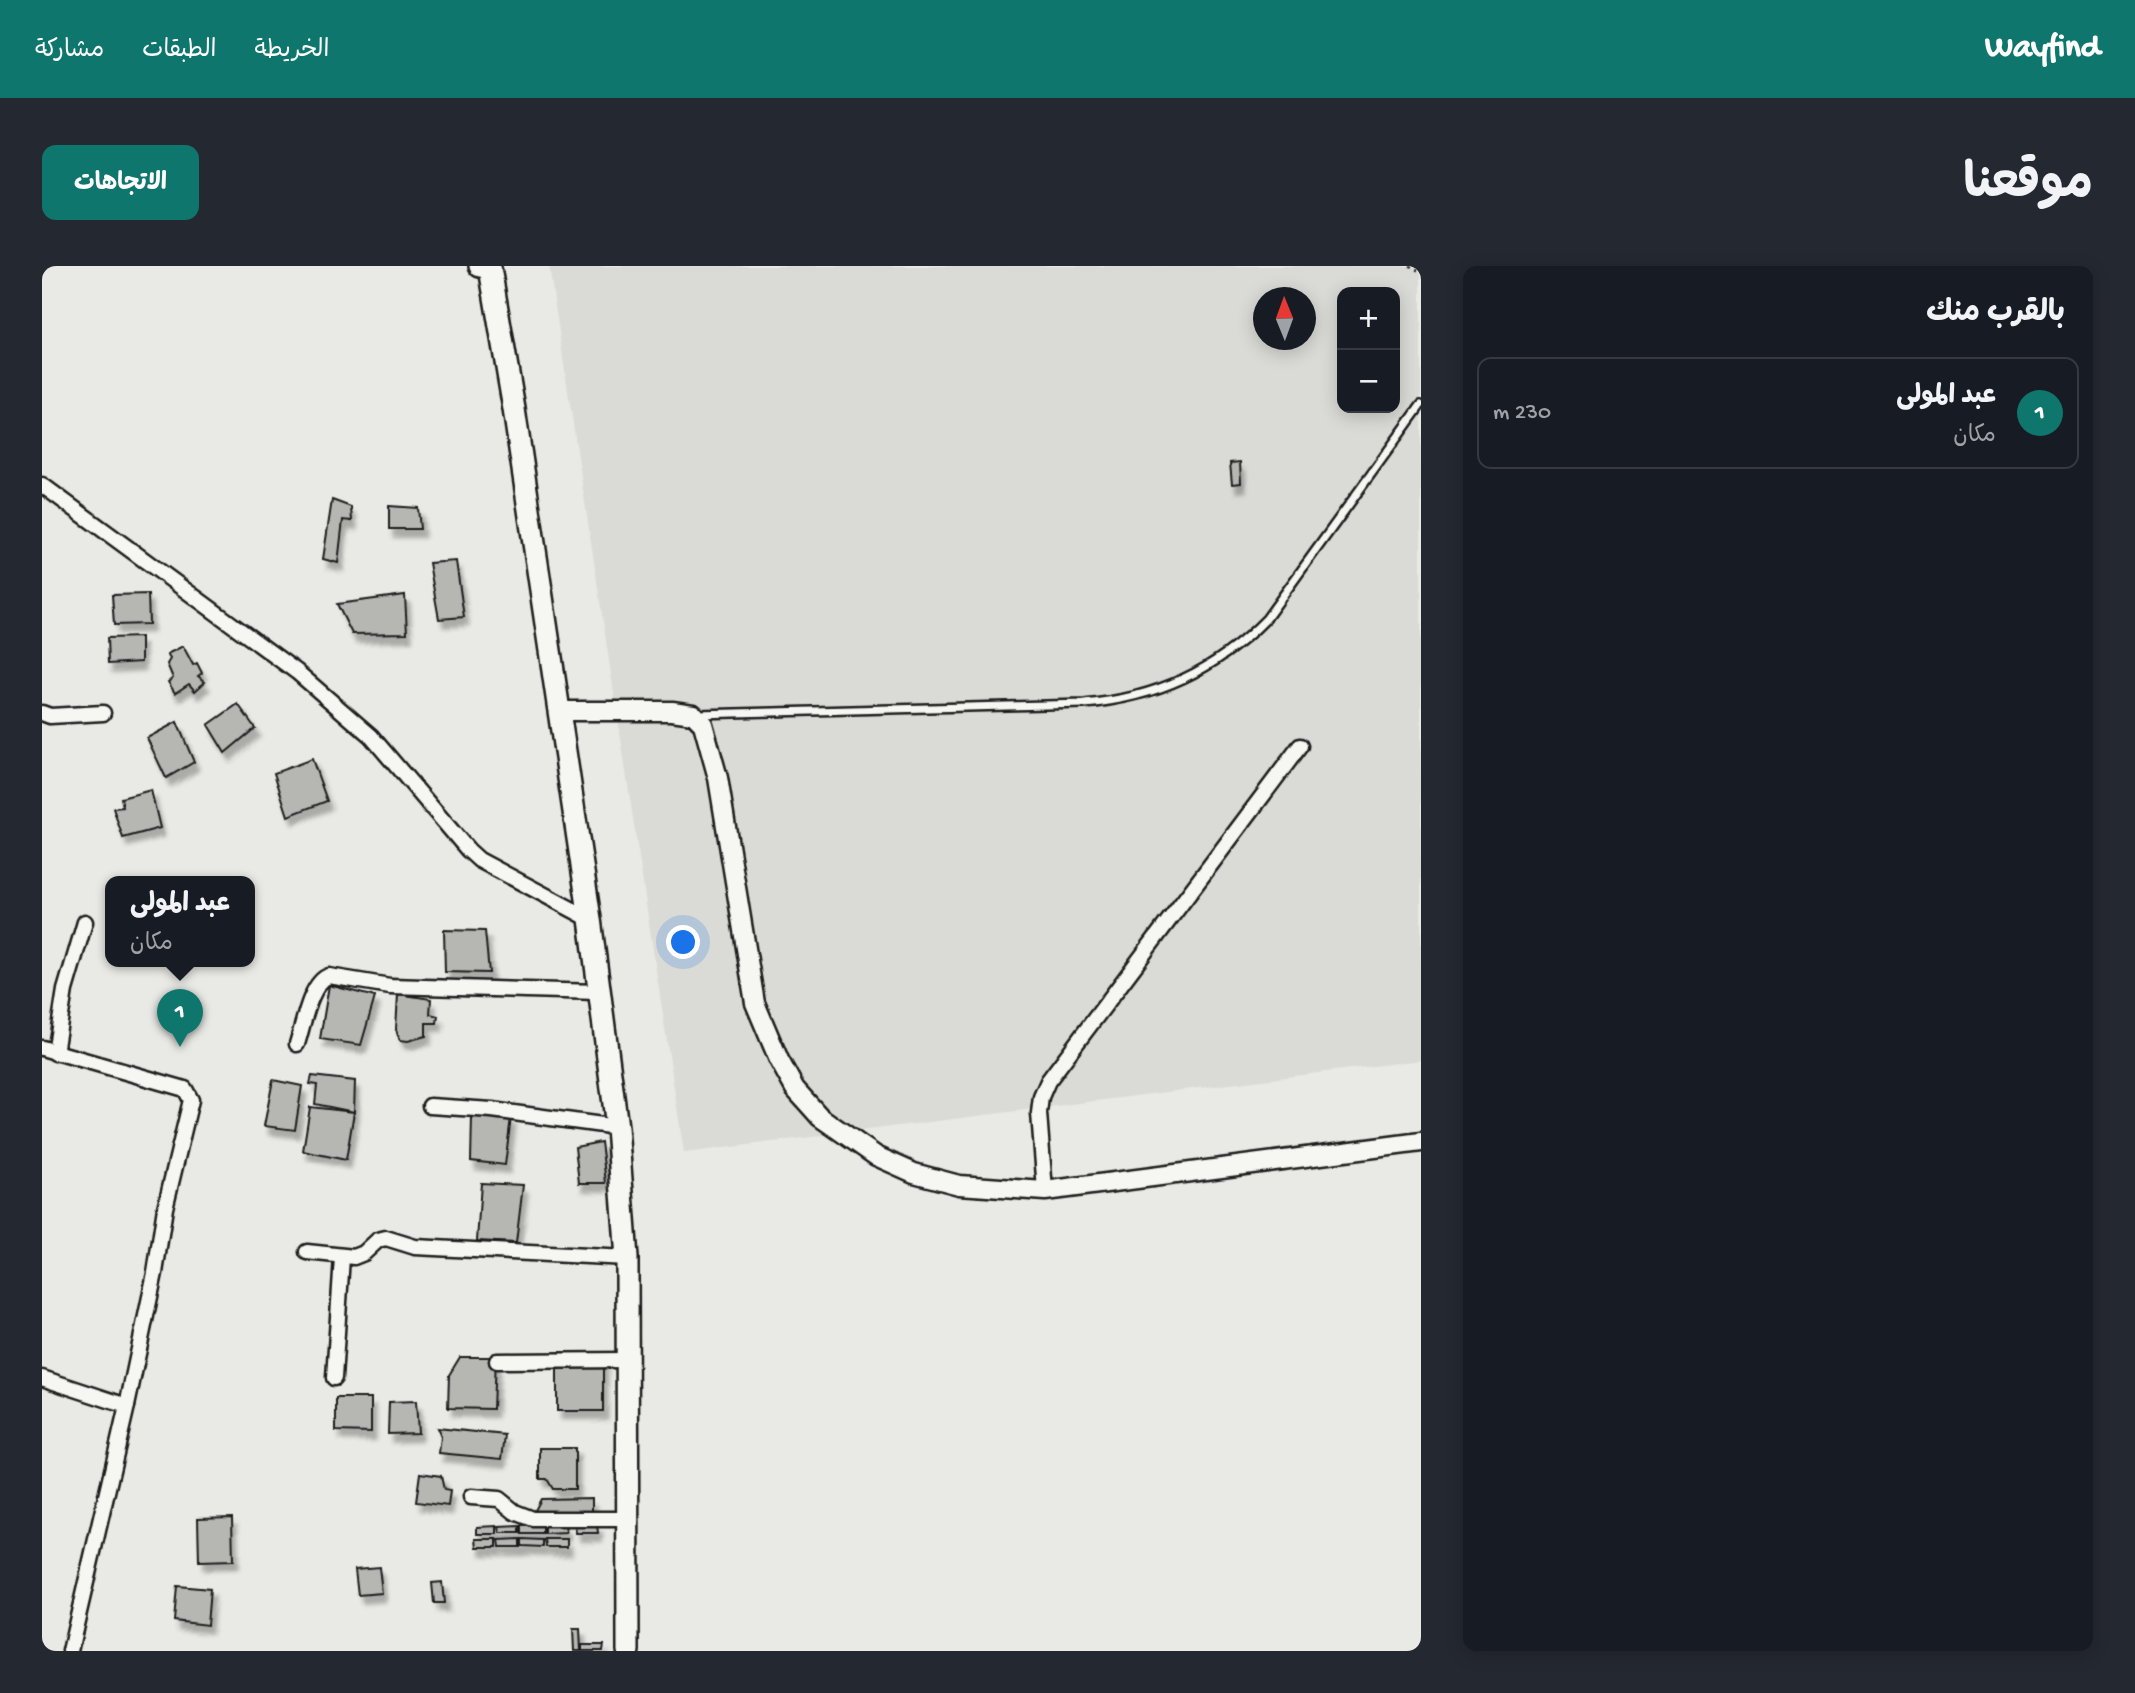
<!DOCTYPE html>
<html lang="ar">
<meta charset="utf-8">
<style>
body{margin:0;font-family:"Gochi Hand","Playpen Sans Arabic",sans-serif;background:#242831;color:#f1f3f6;direction:rtl}
.controls{position:absolute;right:21px;top:21px;display:grid;overflow:hidden;border-radius:14px;box-shadow:0 4px 18px #0003}
.controls button{width:63px;height:63px;display:grid;place-items:center;padding:0;border:0;border-bottom:2px solid #363941;background:#171b24;color:#f1f3f6;font:35px sans-serif}
.compass{position:absolute;left:1211px;top:21px;width:63px;height:63px;border-radius:50%;background:#171b24;box-shadow:0 4px 18px #0003;rotate:359deg}
.you{position:absolute;left:642px;top:677px;width:24px;height:24px;margin:-18px;border:5px solid #fff;border-radius:50%;background:#1a73e8;box-shadow:0 0 0 10px #1a73e833}
.badge{display:grid;place-items:center;width:46px;height:46px;border-radius:50%;background:#0f766e;color:#fff;font-size:23px;font-weight:700}
.pin{position:absolute;translate:-50% -58px;filter:drop-shadow(0 2px 4px #0008)}
.pin::after{content:'';position:absolute;top:37px;width:24px;height:21px;background:inherit;clip-path:polygon(0 0,100% 0,50% 100%)}
.popup{position:absolute;left:63px;top:610px;width:150px;height:91px;box-sizing:border-box;display:grid;place-content:center;border-radius:14px;background:#171b24;filter:drop-shadow(0 2px 5px #0005);font-size:23px;white-space:nowrap;color:#9ea1a6}
.popup b{font-size:26px;color:#f1f3f6}
.popup::after{content:'';position:absolute;left:50%;top:100%;margin-left:-14px;border:14px solid transparent;border-top-color:#171b24}
.list{margin:0;padding:0;list-style:none}
h2{display:flex;justify-content:space-between;align-items:center;height:91px;margin:0;padding:0 28px;font-size:30px}
h2 small{font-size:23px;font-weight:400;color:#9ea1a6}
.list li{display:grid;grid-template-columns:46px 1fr auto;gap:21px;align-items:center;box-sizing:border-box;height:112px;margin:0 14px 14px;padding:0 14px;border:2px solid #363941;border-radius:14px}
.list b{display:block;font-size:26px;white-space:nowrap}
.list p{margin:0;font-size:23px;white-space:nowrap;color:#9ea1a6}
.list em{font-size:23px;font-style:normal;color:#9ea1a6}
.map{position:relative;flex:none;width:1379px;height:1385px;overflow:hidden;direction:ltr;border-radius:14px}
header{display:flex;align-items:center;gap:42px;box-sizing:border-box;height:98px;padding:0 35px;background:#0f766e;color:#fff}
header strong{font-size:33px}
nav{display:flex;gap:38px;margin-inline-start:auto;font-size:24px}
.intro{display:flex;align-items:center;justify-content:space-between;box-sizing:border-box;height:168px;padding:0 42px}
h1{margin:0;font-size:49px}
.button{padding:18px 32px;border-radius:14px;background:#0f766e;color:#fff;font-size:24px;font-weight:700}
main{display:flex;gap:42px;padding:0 42px}
aside{flex:1;background:#171b24;border-radius:14px;box-shadow:0 4px 18px #0003}
.map>svg:first-child{display:block}
.built{fill:#dadad6;fill-rule:evenodd}
.building{fill:#b6b6b3;stroke:#1c1c1c;stroke-width:2;filter:url(#shadow)}
.lines{fill:none;stroke-linecap:round;stroke-linejoin:round}
.service-casing{stroke:#1c1c1c;stroke-width:12}
.minor-casing{stroke:#1c1c1c;stroke-width:19}
.tertiary-casing{stroke:#1c1c1c;stroke-width:23}
.secondary-casing{stroke:#1c1c1c;stroke-width:26}
.path{stroke:#1c1c1c;stroke-width:2.5;stroke-dasharray:2 5;stroke-linecap:butt}
.service{stroke:#f6f6f2;stroke-width:7}
.minor{stroke:#f6f6f2;stroke-width:14}
.tertiary{stroke:#f6f6f2;stroke-width:18}
.secondary{stroke:#f6f6f2;stroke-width:21}
</style>
<header>
<strong>Wayfind</strong>
<nav><a>الخريطة</a><a>الطبقات</a><a>مشاركة</a></nav>
</header>
<div class="intro"><h1>موقعنا</h1><a class="button">الاتجاهات</a></div>
<main>
<aside>
<h2>بالقرب منك<small></small></h2>
<ul class="list">
<li><span class="badge">1</span><div><b>عبد المولى</b><p>مكان</p></div><em>230 m</em></li>
</ul>
</aside>
<div class="map">
<svg width="1379" height="1385" viewBox="0 0 1379 1385">
<defs>
<filter id="shadow"><feDropShadow dx="4.5" dy="8" stdDeviation="2" flood-color="#0004"/></filter>
</defs>
<rect width="100%" height="100%" fill="#e9e9e5"/>
<filter id="ink" filterUnits="userSpaceOnUse"><feTurbulence type="fractalNoise" baseFrequency=".0143" numOctaves="2"/><feDisplacementMap in="SourceGraphic" scale="14" xChannelSelector="R" yChannelSelector="G"/><feConvolveMatrix kernelMatrix="1 2 1 2 8 2 1 2 1" color-interpolation-filters="sRGB"/></filter>
<g filter="url(#ink)">
<!-- built -->
<path class="built" d="M507,0H1379V794L642,887ZM1300,26H1353V142H1300ZM1222,32H1264V74H1222Z"/>
<!-- building -->
<g class="building">
<path d="M1198,196L1199,217L1190,218L1188,197Z"/>
<path d="M290,234L309,241L310,255L301,254L296,297L281,293Z"/>
<path d="M347,240L376,242L378,263H347Z"/>
<path d="M414,295L422,351L397,353L387,297Z"/>
<path d="M106,328L107,358L72,359L70,329Z"/>
<path d="M363,329L365,367L310,368L295,338Z"/>
<path d="M99,371V396L66,398L65,372Z"/>
<path d="M141,380L151,399L155,397L160,407L156,410L163,416L153,425L147,418L133,427L126,416L131,412L125,398L128,393L125,388Z"/>
<path d="M196,438L213,462L183,487L166,459Z"/>
<path d="M135,456L152,496L124,512L105,472Z"/>
<path d="M270,493L285,535L246,550L232,507Z"/>
<path d="M109,524L118,562L81,572L71,542L81,541L79,532Z"/>
<path d="M402,664L443,665L447,707L403,706Z"/>
<path d="M287,719L333,731L319,779L278,773Z"/>
<path d="M356,728L389,733L388,748L396,750L395,757H384V770L366,775L358,774L354,763Z"/>
<path d="M270,810L313,815L312,846L273,838L275,819L268,818Z"/>
<path d="M231,814L260,820L253,864L222,860Z"/>
<path d="M268,841L312,846L304,894L261,885Z"/>
<path d="M430,850L469,851L463,899L429,895Z"/>
<path d="M559,876L564,917H537L533,881Z"/>
<path d="M439,917L481,919L474,977L435,975Z"/>
<rect x="515" y="1086" width="46" height="59"/>
<path d="M418,1091H453L451,1143L406,1142L407,1109Z"/>
<path d="M294,1132H329V1166L294,1165Z"/>
<path d="M374,1135L376,1167L346,1168L347,1136Z"/>
<path d="M395,1162L463,1169L460,1193L397,1187L399,1171Z"/>
<path d="M498,1182H533V1223H511L505,1213H498Z"/>
<path d="M378,1207L399,1210L402,1224L408,1225L406,1240L374,1236Z"/>
<path d="M550,1232V1251L489,1252L499,1233Z"/>
<path d="M190,1251L191,1295L157,1296L156,1252Z"/>
<path d="M501,1259V1268H480V1260Z"/>
<path d="M523,1259L524,1267L503,1268V1260Z"/>
<path d="M533,1259H555L556,1267H534Z"/>
<path d="M455,1260V1268H435V1261Z"/>
<path d="M478,1260V1267H458L457,1261Z"/>
<path d="M434,1273H455V1281H435Z"/>
<path d="M478,1273V1281H458L457,1274Z"/>
<path d="M480,1273L501,1274V1281L480,1280Z"/>
<path d="M503,1273H525V1281H504Z"/>
<path d="M337,1301L340,1327L316,1329L313,1303Z"/>
<path d="M400,1316L402,1337H392L390,1317Z"/>
<path d="M135,1320L168,1323L165,1359L132,1355Z"/>
<path d="M531,1363H538L539,1385H532Z"/>
<path d="M540,1379H562L561,1385H540Z"/>
</g>
<g class="lines">
<!-- service casing -->
<g class="service-casing">
<path id="service" d="M655,448L1042,438C1114,432 1173,405 1224,353L1379,139"/>
</g>
<!-- minor casing -->
<g class="minor-casing">
<g id="minor">
<path d="M0,219L255,406L329,470L426,584L437,594L548,653"/>
<path d="M0,447L8,450L61,447"/>
<path d="M255,778C261,760 268,716 287,710L348,720L556,726"/>
<path d="M0,782L143,823L149,834L123,942L113,1007L85,1140L28,1385"/>
<path d="M13,787L23,724L43,656"/>
<path d="M388,840L450,844L575,861"/>
<path d="M1003,925L997,847L999,831L1006,815L1258,480"/>
<path d="M265,986L312,991L322,987L336,974L344,972L373,981L585,992"/>
<path d="M455,1095L586,1094"/>
<path d="M0,1112L85,1140"/>
<path d="M292,1112L300,991"/>
<path d="M429,1231L457,1233L473,1246L491,1253H586"/>
</g>
</g>
<!-- tertiary casing -->
<g class="tertiary-casing">
<path id="tertiary" d="M516,445H630L651,448L661,458L676,512L713,737L737,794L753,823L778,851L834,890L872,907L917,919L1003,925L1379,876"/>
</g>
<!-- secondary casing -->
<g class="secondary-casing">
<path id="secondary" d="M438,0L448,2L472,143L548,653L575,861L585,992L586,1385"/>
</g>
<!-- path -->
<path class="path" d="M1368,0L1379,6"/>
<!-- service -->
<use href="#service" class="service"/>
<!-- minor -->
<use href="#minor" class="minor"/>
<!-- tertiary -->
<use href="#tertiary" class="tertiary"/>
<!-- secondary -->
<use href="#secondary" class="secondary"/>
</g>
</g>
</svg>
<div class="controls">
<button>+</button>
<button>−</button>
</div>
<svg class="compass" viewBox="-18 -18 36 36"><path d="M0-13l5 13h-10z" fill="#e53935"/><path d="M0 13l5-13h-10z" fill="#9ea1a6"/></svg>
<div class="you"></div>
<div class="pin badge" style="left:138px;top:781px">1</div>
<div class="popup"><b>عبد المولى</b>مكان</div>
</div>
</main>
